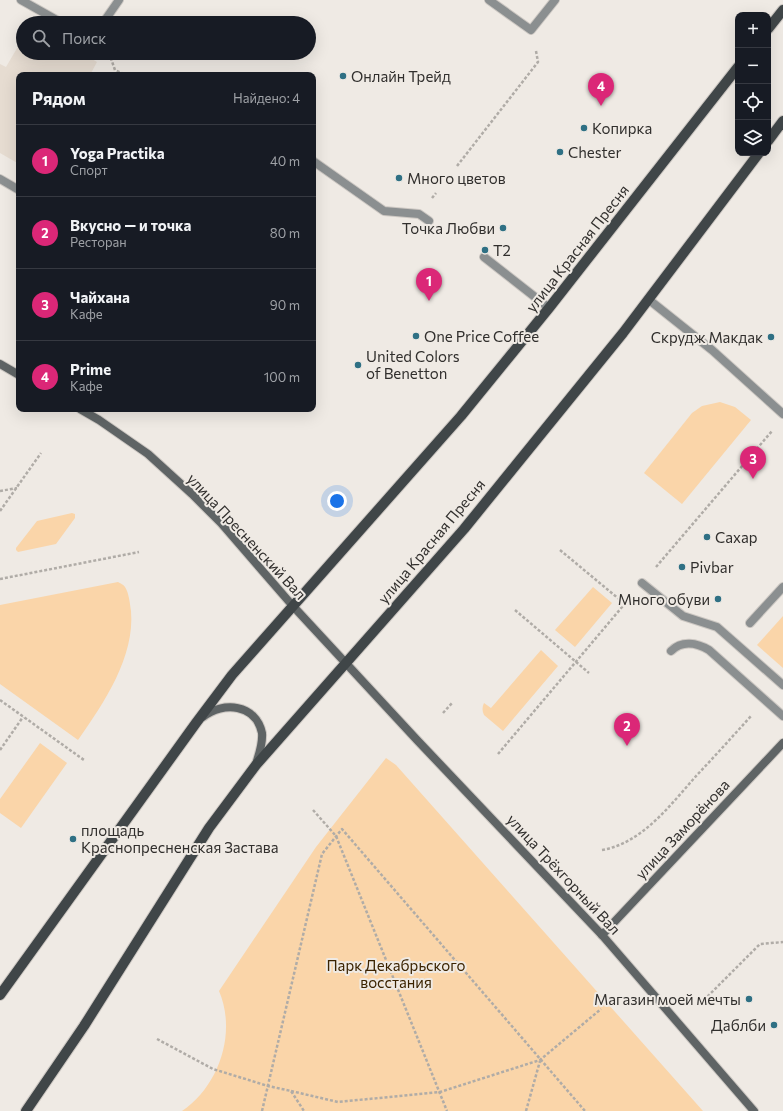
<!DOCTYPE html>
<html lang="ru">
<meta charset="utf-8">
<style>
body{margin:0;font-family:Commissioner,sans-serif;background:#242831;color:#f1f3f6}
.controls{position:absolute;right:12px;top:12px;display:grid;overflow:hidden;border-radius:8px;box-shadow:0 4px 16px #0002}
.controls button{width:36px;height:36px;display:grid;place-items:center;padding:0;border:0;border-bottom:1px solid #363941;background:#171b24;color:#f1f3f6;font:20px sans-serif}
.you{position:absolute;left:337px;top:501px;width:14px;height:14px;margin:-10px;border:3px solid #fff;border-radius:50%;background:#1a73e8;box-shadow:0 0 0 6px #1a73e833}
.badge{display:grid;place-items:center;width:26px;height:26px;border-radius:50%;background:#db2777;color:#fff;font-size:13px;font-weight:700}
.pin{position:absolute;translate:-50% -33px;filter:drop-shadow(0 1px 2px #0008)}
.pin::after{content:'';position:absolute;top:21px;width:14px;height:12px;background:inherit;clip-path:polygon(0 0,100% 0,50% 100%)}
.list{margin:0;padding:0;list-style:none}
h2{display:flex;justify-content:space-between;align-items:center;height:52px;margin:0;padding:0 16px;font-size:17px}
h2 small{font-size:13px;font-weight:400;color:#9ea1a6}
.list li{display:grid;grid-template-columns:26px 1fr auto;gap:12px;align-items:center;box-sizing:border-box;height:72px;padding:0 16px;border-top:1px solid #363941}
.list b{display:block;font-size:15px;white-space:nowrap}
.list p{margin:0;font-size:13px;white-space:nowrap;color:#9ea1a6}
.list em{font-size:13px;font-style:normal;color:#9ea1a6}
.icon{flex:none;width:22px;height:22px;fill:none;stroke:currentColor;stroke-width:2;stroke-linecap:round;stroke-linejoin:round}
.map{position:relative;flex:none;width:783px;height:1111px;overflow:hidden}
.search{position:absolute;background:#171b24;box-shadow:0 4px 16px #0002;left:16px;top:16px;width:300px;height:44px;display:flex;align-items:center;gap:10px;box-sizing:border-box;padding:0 14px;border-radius:22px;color:#9ea1a6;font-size:15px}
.panel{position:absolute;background:#171b24;box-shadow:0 4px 16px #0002;left:16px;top:72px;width:300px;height:340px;border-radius:8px}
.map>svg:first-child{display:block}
.built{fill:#e6dcd1}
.green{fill:#fad5a9}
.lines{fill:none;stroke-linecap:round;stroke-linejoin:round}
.lane-casing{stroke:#cdc8c3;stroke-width:10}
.secondary-casing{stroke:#cdc8c3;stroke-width:10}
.primary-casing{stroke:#cdc8c3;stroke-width:12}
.path{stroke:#b0aca7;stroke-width:2.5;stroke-dasharray:3 2;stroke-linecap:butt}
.lane{stroke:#8b8f90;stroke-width:8}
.secondary{stroke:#5f6465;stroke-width:8}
.primary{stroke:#404648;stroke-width:10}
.poi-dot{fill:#2f7084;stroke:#efeae4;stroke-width:1.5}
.labels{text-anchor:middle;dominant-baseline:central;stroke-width:4;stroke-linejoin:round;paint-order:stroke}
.poi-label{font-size:15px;fill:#312f2d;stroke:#efeae4;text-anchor:start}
.street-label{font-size:15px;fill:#312f2d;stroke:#efeae4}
.park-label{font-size:15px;fill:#3b2300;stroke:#efeae4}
</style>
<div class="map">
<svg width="783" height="1111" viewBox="0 0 783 1111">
<rect width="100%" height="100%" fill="#efeae4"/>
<!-- built -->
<path class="built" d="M23,38V53H82L97,62L90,75H19V164L0,153V64L6,67Z"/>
<!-- green -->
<g class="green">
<path d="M720,402L735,407L751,420L682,504L644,473L692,413L702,406Z"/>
<path d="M72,513L75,514V518L56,544L18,552L16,550V548L37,521Z"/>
<path d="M118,582C120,583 124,585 125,587C129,593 130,604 131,611C135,657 104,703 78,740L0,684V605Z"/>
<path d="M593,587L612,603L575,647L555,630Z"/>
<path d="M783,616V668L757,645Z"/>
<path d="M541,650L558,666L503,731L484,715C482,711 482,707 484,703L491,708Z"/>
<path d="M40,743L67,763L21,828L0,813V799Z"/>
<path d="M386,758L396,765L703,1111H182C219,1086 237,1033 219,991L316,847Z"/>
</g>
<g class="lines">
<!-- lane casing -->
<g class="lane-casing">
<g id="lane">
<path d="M21,0L62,23"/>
<path d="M489,0L531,30L555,0"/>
<path d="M103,23L119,0"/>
<path d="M313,161L384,211L419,214L429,221"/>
<path d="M0,179L19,190"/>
<path d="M484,257L549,308"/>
<path d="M648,299L712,350L783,414"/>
<path d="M642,583L683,616L717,627L783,685"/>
<path d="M750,623L783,587"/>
<path d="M671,651C682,640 697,643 709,650L783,716"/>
</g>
</g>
<!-- secondary casing -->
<g class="secondary-casing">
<g id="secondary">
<path d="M0,364L19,375"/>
<path d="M80,409L99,420L148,454L192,494L221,523L292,605L417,740L602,935L754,1111"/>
<path d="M203,717C223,701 256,704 262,733C263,744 259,754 256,764"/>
<path d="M602,935L783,743"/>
</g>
</g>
<!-- primary casing -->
<g class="primary-casing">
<g id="primary">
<path d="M768,29L783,10"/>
<path d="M768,141L783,121"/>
<path d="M0,995L196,723L232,675L461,416L549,308L738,67"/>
<path d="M26,1111L84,1026L209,828L256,765L464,529L623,333L759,153"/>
</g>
</g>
<!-- path -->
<g class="path">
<path d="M109,53L115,70L126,75"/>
<path d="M457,166L538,62L536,51"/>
<path d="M432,198L436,193"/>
<path d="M0,491L17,488"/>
<path d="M0,511L41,453"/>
<path d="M560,550L625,604"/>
<path d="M656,567L772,431"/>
<path d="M0,579L139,552"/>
<path d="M515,610L589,673"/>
<path d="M0,700L84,760"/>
<path d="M443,713L452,703"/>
<path d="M0,750L23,717"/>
<path d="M498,754L628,600"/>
<path d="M313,810L336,836L447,1111"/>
<path d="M602,850C643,843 671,804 697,775C715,756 733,736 751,716"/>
<path d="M704,1000L760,944L783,942"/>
<path d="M157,1039L213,1069L268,1086L291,1091L304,1111"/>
<path d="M291,1091L338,1102L440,1092L540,1060L601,1009"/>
<path d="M262,1111L322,854L342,829L585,1111"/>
<path d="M526,1111L540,1061"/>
</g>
<!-- lane -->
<use href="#lane" class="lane"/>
<!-- secondary -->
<use href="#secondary" class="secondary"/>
<!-- primary -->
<use href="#primary" class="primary"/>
</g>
<!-- markers -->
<g class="poi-dot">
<circle cx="343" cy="76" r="4"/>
<circle cx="584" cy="128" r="4"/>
<circle cx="560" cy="152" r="4"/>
<circle cx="399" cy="178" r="4"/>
<circle cx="503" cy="228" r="4"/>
<circle cx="485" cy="250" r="4"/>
<circle cx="416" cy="336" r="4"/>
<circle cx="771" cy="337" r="4"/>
<circle cx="358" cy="365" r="4"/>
<circle cx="707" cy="537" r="4"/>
<circle cx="682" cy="567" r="4"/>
<circle cx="718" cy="599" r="4"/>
<circle cx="73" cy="839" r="4"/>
<circle cx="749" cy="999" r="4"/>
<circle cx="774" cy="1025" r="4"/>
</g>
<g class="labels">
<!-- poi labels -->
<g class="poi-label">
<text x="351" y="76">Онлайн Трейд</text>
<text x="592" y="128">Копирка</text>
<text x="568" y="152">Chester</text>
<text x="407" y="178">Много цветов</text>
<text x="495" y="228" text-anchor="end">Точка Любви</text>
<text x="493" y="250">T2</text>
<text x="424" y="336">One Price Coffee</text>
<text x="763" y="337" text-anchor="end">Скрудж Макдак</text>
<text x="366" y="356">United Colors<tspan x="366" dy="17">of Benetton</tspan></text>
<text x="715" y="537">Сахар</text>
<text x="690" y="567">Pivbar</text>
<text x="710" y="599" text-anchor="end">Много обуви</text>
<text x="81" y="830">площадь<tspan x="81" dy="17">Краснопресненская Застава</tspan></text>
<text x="741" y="999" text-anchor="end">Магазин моей мечты</text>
<text x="766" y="1025" text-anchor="end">Даблби</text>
</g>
<!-- street labels -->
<g class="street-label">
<text transform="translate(577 248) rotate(-52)">улица Красная Пресня</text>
<text transform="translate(247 536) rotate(47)">улица Пресненский Вал</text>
<text transform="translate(431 541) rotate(-50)">улица Красная Пресня</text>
<text transform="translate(682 829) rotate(-47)">улица Заморёнова</text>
<text transform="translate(564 874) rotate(47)">улица Трёхгорный Вал</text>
</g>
<!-- park labels -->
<g class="park-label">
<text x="396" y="965">Парк Декабрьского<tspan x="396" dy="17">восстания</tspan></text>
</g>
</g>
</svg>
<div class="controls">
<button>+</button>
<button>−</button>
<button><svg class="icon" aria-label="locate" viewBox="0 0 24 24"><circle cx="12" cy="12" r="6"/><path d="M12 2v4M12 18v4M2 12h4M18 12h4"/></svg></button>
<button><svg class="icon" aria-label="layers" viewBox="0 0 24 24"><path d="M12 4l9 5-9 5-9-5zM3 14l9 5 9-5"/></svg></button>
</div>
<div class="you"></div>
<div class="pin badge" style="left:429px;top:301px">1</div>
<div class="pin badge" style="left:627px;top:746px">2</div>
<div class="pin badge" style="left:753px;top:479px">3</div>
<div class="pin badge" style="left:601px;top:106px">4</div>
<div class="search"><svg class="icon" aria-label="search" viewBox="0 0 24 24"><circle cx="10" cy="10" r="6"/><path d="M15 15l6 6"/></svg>Поиск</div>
<section class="panel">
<h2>Рядом<small>Найдено: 4</small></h2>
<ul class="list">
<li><span class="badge">1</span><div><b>Yoga Practika</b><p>Спорт</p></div><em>40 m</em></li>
<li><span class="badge">2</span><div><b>Вкусно — и точка</b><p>Ресторан</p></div><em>80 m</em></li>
<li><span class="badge">3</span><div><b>Чайхана</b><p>Кафе</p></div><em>90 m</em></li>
<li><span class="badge">4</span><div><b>Prime</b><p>Кафе</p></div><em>100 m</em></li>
</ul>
</section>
</div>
